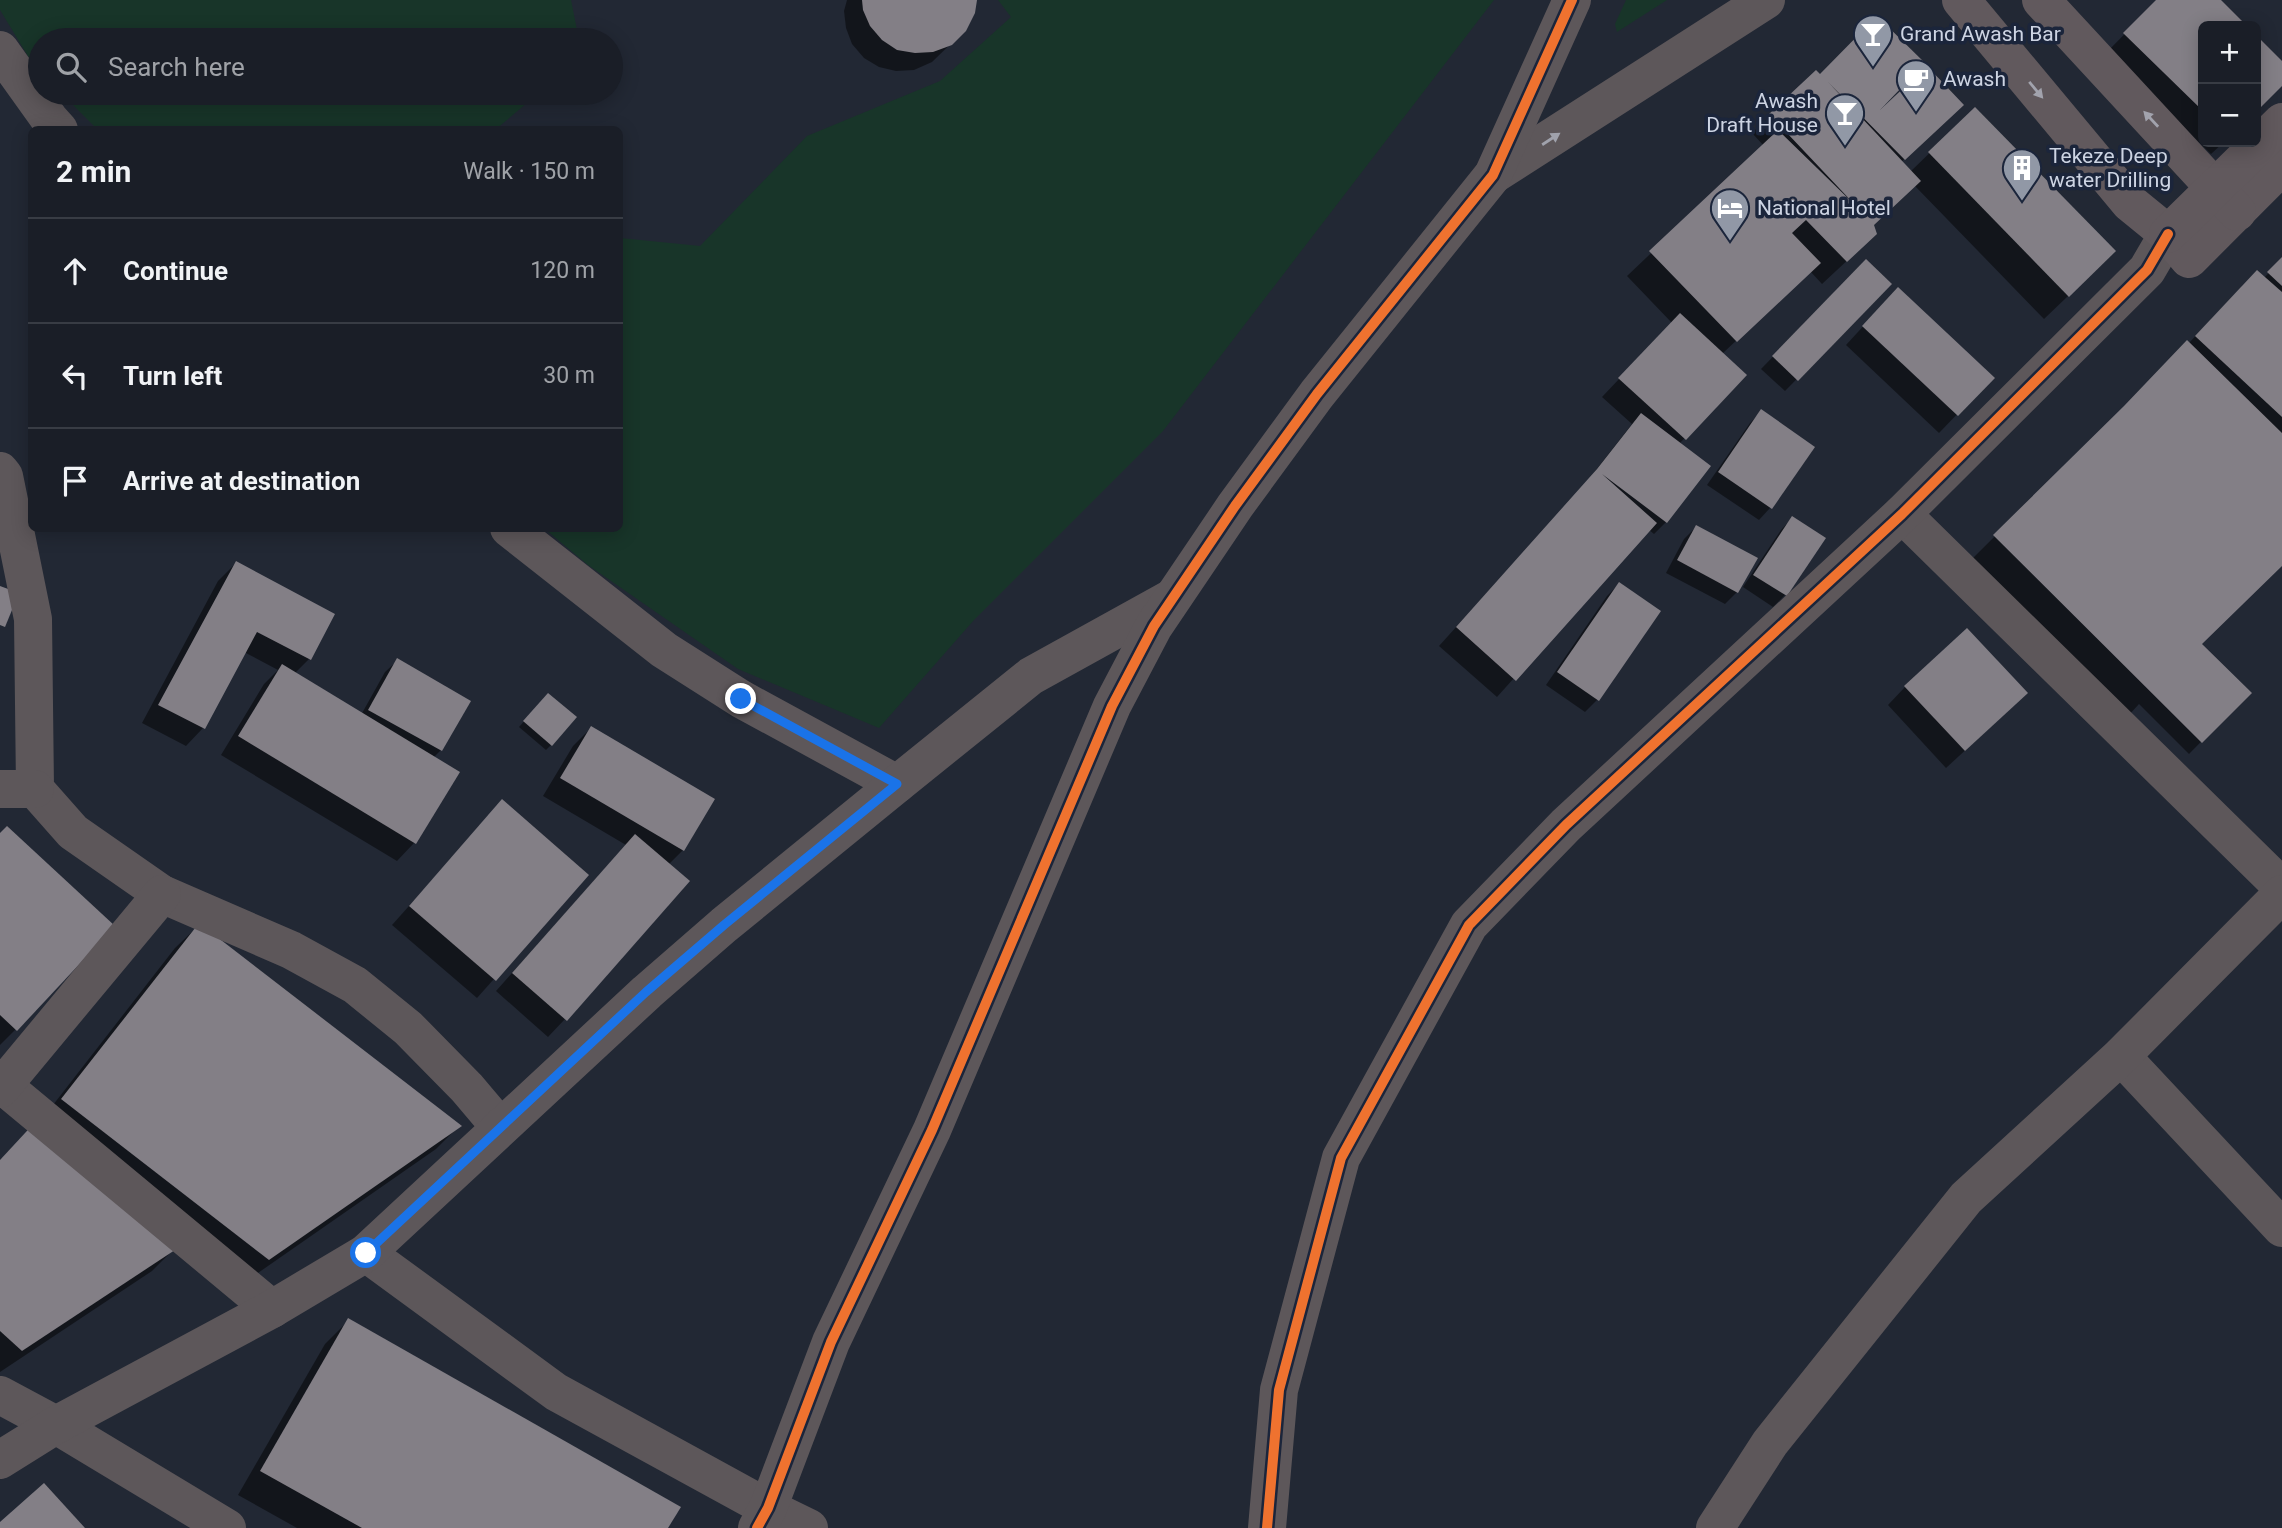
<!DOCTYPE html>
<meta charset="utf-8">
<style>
body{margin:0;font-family:Roboto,sans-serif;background:#272b33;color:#f1f3f6}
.controls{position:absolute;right:21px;top:21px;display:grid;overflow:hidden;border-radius:10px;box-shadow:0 4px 18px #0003}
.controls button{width:63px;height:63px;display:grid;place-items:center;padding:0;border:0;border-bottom:2px solid #383c44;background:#1a1e27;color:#f1f3f6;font:35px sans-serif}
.stop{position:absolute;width:21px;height:21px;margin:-16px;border:5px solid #1a73e8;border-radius:50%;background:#fff}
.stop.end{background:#1a73e8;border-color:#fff;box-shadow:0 2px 7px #0008}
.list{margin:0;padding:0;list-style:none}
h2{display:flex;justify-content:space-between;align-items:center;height:91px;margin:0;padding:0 28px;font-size:30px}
h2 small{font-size:23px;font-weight:400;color:#9fa2a7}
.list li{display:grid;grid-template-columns:46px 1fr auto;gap:21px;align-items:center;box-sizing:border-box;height:105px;padding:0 28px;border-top:2px solid #383c44}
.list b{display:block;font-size:26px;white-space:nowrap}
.list em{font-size:23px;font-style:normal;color:#9fa2a7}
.icon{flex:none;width:38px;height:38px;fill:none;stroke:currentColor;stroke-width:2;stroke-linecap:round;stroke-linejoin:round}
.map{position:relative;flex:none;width:2282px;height:1528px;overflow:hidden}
.search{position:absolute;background:#1a1e27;box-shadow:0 4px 18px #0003;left:28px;top:28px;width:595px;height:77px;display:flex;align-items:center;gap:18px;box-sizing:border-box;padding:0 24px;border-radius:38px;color:#9fa2a7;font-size:26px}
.panel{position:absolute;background:#1a1e27;box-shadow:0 4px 18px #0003;left:28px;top:126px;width:595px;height:406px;border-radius:10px}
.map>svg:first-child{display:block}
.green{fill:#183529}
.shadow{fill:#0007}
.building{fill:#837f86}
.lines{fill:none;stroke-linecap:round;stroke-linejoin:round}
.minor{stroke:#5d575a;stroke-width:38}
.tertiary{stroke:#5d575a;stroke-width:38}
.secondary{stroke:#61595d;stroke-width:38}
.cycleway-casing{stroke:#1b253b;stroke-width:15}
.cycleway{stroke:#ef722f;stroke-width:10}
.oneway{fill:#a2a3ad}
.oneway2{fill:#a0a2ac}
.route{stroke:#1a73e8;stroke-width:9}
.labels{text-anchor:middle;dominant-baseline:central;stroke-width:7;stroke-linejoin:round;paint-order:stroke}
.poi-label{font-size:21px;fill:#cdd4e3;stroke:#1b253b;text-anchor:start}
</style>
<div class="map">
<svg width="2282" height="1528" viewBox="0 0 2282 1528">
<rect width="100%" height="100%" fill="#222834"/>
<!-- green -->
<g class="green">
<path d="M0,0H571L579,40H40V71L31,61L0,10Z"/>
<path d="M998,0H1494L1163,431L974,620L879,728L738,669L588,565L545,529L620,528V238L700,246L807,136L940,81L1011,17Z"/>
<path d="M1626,0H1667L1617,32L1615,24Z"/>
<path d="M61,93H539L495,130L97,129Z"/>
</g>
<!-- shadow -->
<g class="shadow">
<path d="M847,0H975L965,30L932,62L914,70L896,71L879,67L864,58L852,44L846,28L844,11Z"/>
<path d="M2158,0H2218L2245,26H2203V142H2224L2211,154L2107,52Z"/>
<path d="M1816,72L1883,109L1949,117L1901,162L1910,172L1975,109L2090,275L2044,319L1914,185L1872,225L1851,257L1822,284L1810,271L1722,354L1745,375L1679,444L1666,522L1654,534L1648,529L1497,697L1439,646L1585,484L1632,424L1602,397L1672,323L1627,276L1764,146L1752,133Z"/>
<path d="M2282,259V563L2200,644L2249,693L2189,754L2139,704L2128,716L1971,560L2188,344L2234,295L2264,278Z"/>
<path d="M1866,261L1890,284L1785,391L1761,369Z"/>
<path d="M1880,308L1992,378L1939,433L1846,345Z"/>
<path d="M1761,412L1813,447L1770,508L1759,520L1707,485L1750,423Z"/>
<path d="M1792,518L1823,538L1785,595L1773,607L1743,587L1781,530Z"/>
<path d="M1696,527L1737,592L1725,604L1666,573L1684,539Z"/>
<path d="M236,563L333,615L309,659L294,674L361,715L385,672L397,661L441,750L433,758L457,773L414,843L397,861L221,755L264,684L278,670L244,652L203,728L186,746L142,723L218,581Z"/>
<path d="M1619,584L1659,611L1597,700L1585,712L1546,685L1607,596Z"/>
<path d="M1905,687L2008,711L1946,768L1888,705Z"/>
<path d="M543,700L551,745L546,750L519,727Z"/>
<path d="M591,728L683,850L669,864L565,1019L548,1037L496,991L626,845L543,796L573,746Z"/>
<path d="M502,802L587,875L477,998L392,925Z"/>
<path d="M0,835L15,1030L0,1045Z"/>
<path d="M199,925L459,1126L436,1149L245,1282L175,1248L152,1271L0,1372V1161L39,1123L175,948Z"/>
<path d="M348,1321L666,1528H297L238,1495L325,1344Z"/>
</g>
<!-- building -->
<g class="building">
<path d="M862,0H977L975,13L966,31L952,45L933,52L915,53L897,50L882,40L870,26L863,10Z"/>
<path d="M2156,0H2221L2247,26H2203V111L2123,33Z"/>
<path d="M1877,16L1925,63L1880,110L1927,66L1964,105L1905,160L1828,82L1921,181L1874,225L1877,234L1847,262L1806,220L1792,233L1821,263L1737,342L1649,251L1778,130L1856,206L1769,114L1816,70L1820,74Z"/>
<path d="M2256,35L2282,61V86L2256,112Z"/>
<path d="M1975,107L2116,251L2069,297L1928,152Z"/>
<path d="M2282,257V286L2267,272Z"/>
<path d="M1866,259L1892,284L1798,381L1772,356Z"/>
<path d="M2257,270L2282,292V417L2195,336Z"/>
<path d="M1898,287L1995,378L1958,416L1862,326Z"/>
<path d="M1680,313L1747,375L1686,440L1618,378Z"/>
<path d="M2187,340L2282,433V566L2202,644L2252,693L2202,743L1993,535L2124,406Z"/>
<path d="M1761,409L1815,447L1772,509L1718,472Z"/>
<path d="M1641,413L1711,466L1667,523L1602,474L1657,523L1516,681L1456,627L1597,469Z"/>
<path d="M1792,516L1826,538L1787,596L1753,575Z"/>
<path d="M1696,525L1758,558L1738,593L1677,560Z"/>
<path d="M236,561L335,614L311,660L257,632L205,729L158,705Z"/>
<path d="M1619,582L1661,611L1599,701L1557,672Z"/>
<path d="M0,586L19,593L5,627L0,625Z"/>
<path d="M1967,628L2028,693L1965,751L1904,686Z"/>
<path d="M397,658L471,701L442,751L368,710Z"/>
<path d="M282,664L460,772L416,844L238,736Z"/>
<path d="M548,693L577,717L552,746L523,721Z"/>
<path d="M591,726L715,799L684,851L560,778Z"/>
<path d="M502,799L589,875L496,981L409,906Z"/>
<path d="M7,826L115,926L17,1031L0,1015V833Z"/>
<path d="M635,834L690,881L567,1021L512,973Z"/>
<path d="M199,923L462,1126L269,1260L61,1099Z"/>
<path d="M38,1119L178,1248L22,1351L0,1331V1160Z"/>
<path d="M348,1318L681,1507L668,1528H362L260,1471Z"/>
<path d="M44,1483L85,1528H0V1522Z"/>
</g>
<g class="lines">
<!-- minor -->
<g class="minor">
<path d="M0,50L50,120L59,130"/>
<path d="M0,471L4,476L33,619L35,789L73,832L162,894L291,950L355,985L408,1028L467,1088L500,1127"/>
<path d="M1902,514L2282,887"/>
<path d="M509,528L664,650L741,699L897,784"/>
<path d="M0,789H35"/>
<path d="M2121,1056L2282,1228"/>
<path d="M0,1083L272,1309"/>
<path d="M0,1089L162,894"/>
<path d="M366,1253L556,1392L768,1508L809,1528"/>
<path d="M0,1395L56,1425L227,1528"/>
<path d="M0,1460L56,1425L272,1309L366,1253L647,992L724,925L897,784L1031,676L1172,598"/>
<path d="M1267,1528L1279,1390L1341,1158L1469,925L1566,825L1902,514L2147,270L2168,234"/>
<path d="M1715,1528L1770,1443L1966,1198L2121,1056L2282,894"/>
</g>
<!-- tertiary -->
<g class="tertiary">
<path d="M1493,175L1766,0"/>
<path d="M757,1528L768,1508L831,1342L932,1130L1112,706L1154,626L1235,506L1317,394L1493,175L1572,0"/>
</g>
<!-- secondary -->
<g class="secondary">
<path d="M1961,0L2130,203L2168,234L2189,259L2282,166"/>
<path d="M2041,0L2237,212"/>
<path d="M2168,234L2282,122"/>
</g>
<!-- cycleway casing -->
<g class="cycleway-casing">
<g id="cycleway">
<path d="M757,1528L768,1508L831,1342L932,1130L1112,706L1154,626L1235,506L1317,394L1493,175L1572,0"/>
<path d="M1267,1528L1279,1390L1341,1158L1469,925L1566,825L1902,514L2147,270L2168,234"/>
</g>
</g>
<!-- cycleway -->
<use href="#cycleway" class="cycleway"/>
</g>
<!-- one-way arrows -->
<defs><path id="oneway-solid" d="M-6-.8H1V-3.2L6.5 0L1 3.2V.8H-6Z" transform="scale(1.75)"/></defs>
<g class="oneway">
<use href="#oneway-solid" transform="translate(2036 90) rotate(50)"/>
<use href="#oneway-solid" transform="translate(2151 119) rotate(-133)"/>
</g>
<use class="oneway2" href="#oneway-solid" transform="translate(1551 139) rotate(-33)"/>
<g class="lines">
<!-- route -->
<path class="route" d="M366,1253L646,992L724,925L897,784L741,699"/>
</g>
<!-- icons -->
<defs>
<g id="bar-pin" transform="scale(2.0125)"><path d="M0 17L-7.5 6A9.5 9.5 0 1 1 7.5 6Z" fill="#9198a6" stroke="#1b253b"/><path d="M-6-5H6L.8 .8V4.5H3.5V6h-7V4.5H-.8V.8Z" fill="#fff"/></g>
<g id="cafe-pin" transform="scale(2.0125)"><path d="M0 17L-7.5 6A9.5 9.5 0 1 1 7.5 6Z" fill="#9198a6" stroke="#1b253b"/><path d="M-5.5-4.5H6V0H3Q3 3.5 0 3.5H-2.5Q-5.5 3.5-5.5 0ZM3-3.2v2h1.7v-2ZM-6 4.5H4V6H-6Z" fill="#fff"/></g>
<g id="building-pin" transform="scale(2.0125)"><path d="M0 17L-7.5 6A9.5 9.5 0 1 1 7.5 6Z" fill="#9198a6" stroke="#1b253b"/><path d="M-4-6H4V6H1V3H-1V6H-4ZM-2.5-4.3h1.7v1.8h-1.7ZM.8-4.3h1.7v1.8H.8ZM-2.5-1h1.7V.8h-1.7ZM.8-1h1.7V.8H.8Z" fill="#fff"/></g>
<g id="hotel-pin" transform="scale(2.0125)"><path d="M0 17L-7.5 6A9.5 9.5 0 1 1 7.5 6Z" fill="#9198a6" stroke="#1b253b"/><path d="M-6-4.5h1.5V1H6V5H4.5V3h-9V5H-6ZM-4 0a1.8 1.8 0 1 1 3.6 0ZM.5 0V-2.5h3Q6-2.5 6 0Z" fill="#fff"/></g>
</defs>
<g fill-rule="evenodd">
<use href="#bar-pin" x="1873" y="34"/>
<use href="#cafe-pin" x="1916" y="79"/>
<use href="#bar-pin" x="1845" y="113"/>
<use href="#building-pin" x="2022" y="168"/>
<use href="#hotel-pin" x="1730" y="208"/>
</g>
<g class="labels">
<!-- poi labels -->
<g class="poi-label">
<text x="1900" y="34">Grand Awash Bar</text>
<text x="1943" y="79">Awash</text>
<text x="1818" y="101" text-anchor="end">Awash<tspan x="1818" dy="24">Draft House</tspan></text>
<text x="2049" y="156">Tekeze Deep<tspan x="2049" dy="24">water Drilling</tspan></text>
<text x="1757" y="208">National Hotel</text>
</g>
</g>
</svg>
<div class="controls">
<button>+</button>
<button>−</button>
</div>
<div class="stop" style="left:366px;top:1253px"></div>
<div class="stop end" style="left:741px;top:699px"></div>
<div class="search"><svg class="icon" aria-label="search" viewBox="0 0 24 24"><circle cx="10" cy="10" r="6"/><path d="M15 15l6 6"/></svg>Search here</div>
<section class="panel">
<h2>2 min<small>Walk · 150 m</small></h2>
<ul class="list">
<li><svg class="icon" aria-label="ahead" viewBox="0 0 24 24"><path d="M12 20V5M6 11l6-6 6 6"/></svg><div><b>Continue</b></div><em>120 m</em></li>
<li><svg class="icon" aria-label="left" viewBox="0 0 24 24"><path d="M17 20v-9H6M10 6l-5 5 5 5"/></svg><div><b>Turn left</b></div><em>30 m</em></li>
<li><svg class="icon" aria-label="arrive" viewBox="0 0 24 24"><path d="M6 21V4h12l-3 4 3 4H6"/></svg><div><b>Arrive at destination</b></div></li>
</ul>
</section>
</div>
